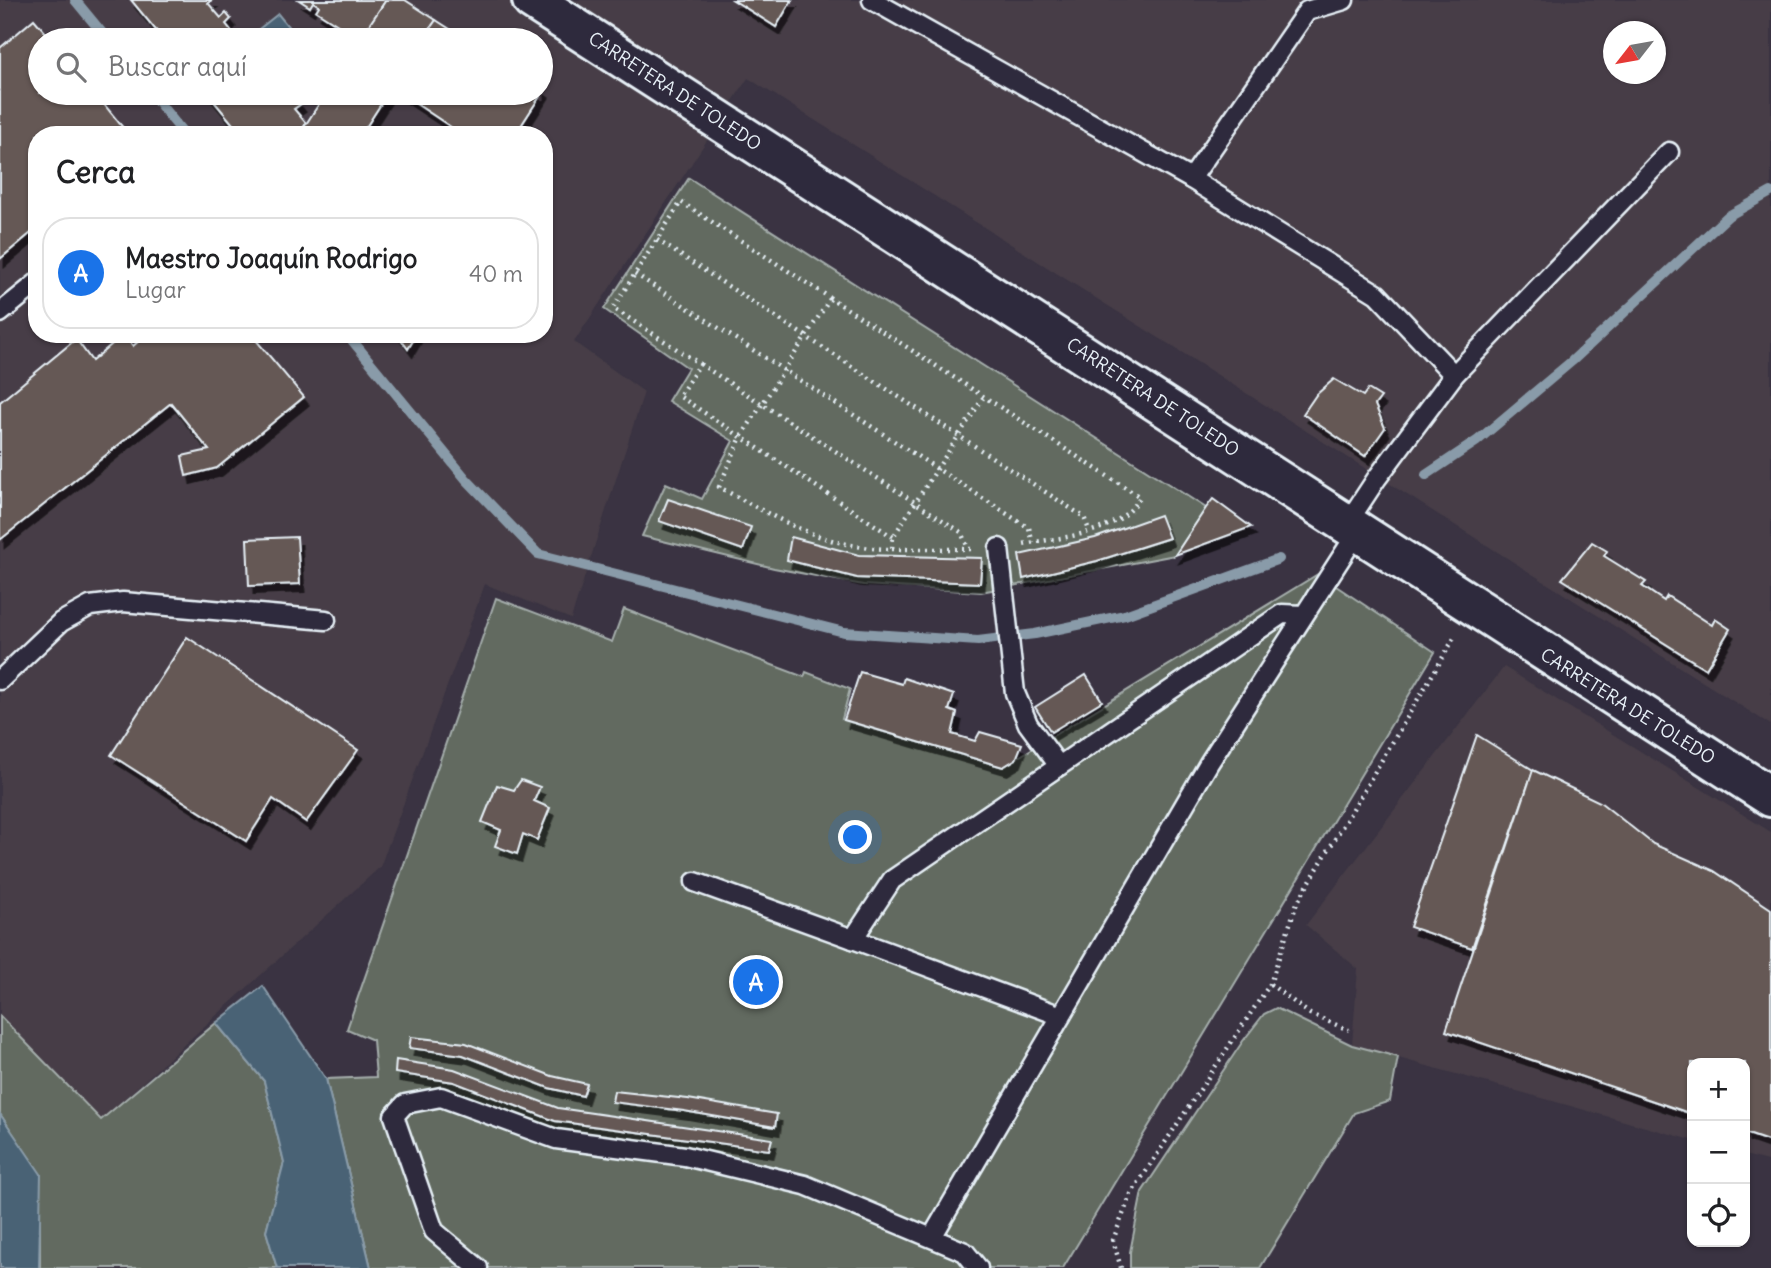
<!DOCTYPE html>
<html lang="es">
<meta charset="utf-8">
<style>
body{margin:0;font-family:Delius,sans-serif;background:#f2f2f2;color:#202124}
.controls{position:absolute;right:21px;bottom:21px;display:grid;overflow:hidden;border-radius:14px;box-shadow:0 2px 5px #0004}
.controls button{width:63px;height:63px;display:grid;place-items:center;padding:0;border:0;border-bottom:2px solid #e0e0e0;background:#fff;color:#202124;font:35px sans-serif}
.compass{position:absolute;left:1603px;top:21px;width:63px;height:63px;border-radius:50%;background:#fff;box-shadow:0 2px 5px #0004;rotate:239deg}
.you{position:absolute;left:856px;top:838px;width:24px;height:24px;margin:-18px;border:5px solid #fff;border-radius:50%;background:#1a73e8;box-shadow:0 0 0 10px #1a73e833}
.badge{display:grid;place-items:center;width:46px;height:46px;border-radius:50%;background:#1a73e8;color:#fff;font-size:23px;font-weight:700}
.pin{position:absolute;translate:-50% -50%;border:4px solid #fff;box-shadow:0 2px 7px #0006}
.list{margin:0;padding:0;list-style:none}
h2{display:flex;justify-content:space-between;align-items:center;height:91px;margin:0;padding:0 28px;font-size:30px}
h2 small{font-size:23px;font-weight:400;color:#757577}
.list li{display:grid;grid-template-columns:46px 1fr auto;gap:21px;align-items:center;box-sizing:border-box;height:112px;margin:0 14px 14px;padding:0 14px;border:2px solid #e0e0e0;border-radius:28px}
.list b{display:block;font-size:26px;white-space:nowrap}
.list p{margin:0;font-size:23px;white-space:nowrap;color:#757577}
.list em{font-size:23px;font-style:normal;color:#757577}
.icon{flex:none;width:38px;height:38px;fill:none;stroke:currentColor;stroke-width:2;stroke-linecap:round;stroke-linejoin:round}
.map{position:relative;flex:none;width:1771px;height:1268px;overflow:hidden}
.search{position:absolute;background:#fff;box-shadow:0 2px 5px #0004;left:28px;top:28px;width:525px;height:77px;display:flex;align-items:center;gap:18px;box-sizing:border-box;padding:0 24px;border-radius:38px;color:#757577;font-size:26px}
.panel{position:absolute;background:#fff;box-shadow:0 2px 5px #0004;left:28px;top:126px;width:525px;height:217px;border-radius:28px}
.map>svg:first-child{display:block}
.built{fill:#473e47;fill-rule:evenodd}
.green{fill:#626b60;stroke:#a5aeac;stroke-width:2}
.water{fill:#4a6274;stroke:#899ba9;stroke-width:2}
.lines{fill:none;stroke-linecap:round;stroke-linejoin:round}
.stream{stroke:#899ba9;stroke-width:10}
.building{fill:#655954;stroke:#e8f1f8;stroke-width:2;filter:url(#shadow)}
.lane-casing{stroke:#e8f1f8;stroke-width:23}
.secondary-casing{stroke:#e8f1f8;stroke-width:44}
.path{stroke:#e8f1f8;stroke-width:4.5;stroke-dasharray:2 5;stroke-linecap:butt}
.lane{stroke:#2f2a3d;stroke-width:18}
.secondary{stroke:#2f2a3d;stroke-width:38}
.labels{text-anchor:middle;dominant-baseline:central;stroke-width:6;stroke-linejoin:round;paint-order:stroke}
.street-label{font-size:18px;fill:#e8f1f8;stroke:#2f2a3d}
</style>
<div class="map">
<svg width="1771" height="1268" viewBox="0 0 1771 1268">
<defs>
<filter id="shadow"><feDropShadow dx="4.5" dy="8" stdDeviation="0" flood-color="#0009"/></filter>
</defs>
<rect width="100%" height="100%" fill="#3a3342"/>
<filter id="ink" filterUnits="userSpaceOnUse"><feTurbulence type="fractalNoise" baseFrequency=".0143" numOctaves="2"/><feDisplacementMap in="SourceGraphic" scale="14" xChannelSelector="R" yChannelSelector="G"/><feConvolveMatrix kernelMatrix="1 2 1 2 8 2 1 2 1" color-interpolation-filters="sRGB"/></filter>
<g filter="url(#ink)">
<!-- built -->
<g class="built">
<path d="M0,0H1771V725L748,78L574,342L644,392L571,619L485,584L380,867L101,1120L0,1016ZM1614,32H1656V74H1614ZM40,40H541V93H40ZM37,135H544V334H37Z"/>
<path d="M1504,667L1771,832V1162L1745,1155V1063H1692V1140L1352,1045L1358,969L1306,925Z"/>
</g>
<!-- green -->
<g class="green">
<path d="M689,178L1206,508L1175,555L981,592L863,585L774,568L642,536L666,483L702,499L733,441L668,401L688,368L604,309Z"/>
<path d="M1318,574L1435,652L1063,1268H371L326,1079L376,1077L373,1040L347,1029L496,598L612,642L624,609L804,677L806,672L850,689L842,719L1002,767Z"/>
<path d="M1276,1008L1352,1045L1398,1057L1390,1101L1354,1113L1260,1268H1130V1252L1142,1192L1243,1041L1264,1014Z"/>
<path d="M0,1016L101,1120L216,1023L264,1081L284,1162L266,1231L277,1268H40V1174L0,1114Z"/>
</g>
<!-- water -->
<g class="water">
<path d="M278,14L299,40H268L259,29Z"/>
<path d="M263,986L326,1079L371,1268H277L266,1231L284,1162L264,1081L216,1023Z"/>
<path d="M0,1114L41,1174L39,1268H0Z"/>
</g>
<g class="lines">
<!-- stream -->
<g class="stream">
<path d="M75,0L108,40"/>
<path d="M151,93L185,135"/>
<path d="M347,334L466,479L538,554L844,632L978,641L1035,634L1125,615L1279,559"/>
<path d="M1426,475L1477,441L1572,361L1728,216L1771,192"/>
</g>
</g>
<!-- building -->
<g class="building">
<path d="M131,0H212L208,3L221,18L226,13L231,19L226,24L238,39L244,35L249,40H164Z"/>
<path d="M299,0H386L360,39L316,11L319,6L313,2L310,7Z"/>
<path d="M386,0H405L436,20L422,40H359Z"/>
<path d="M733,0H792L776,27Z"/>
<path d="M34,19L52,40H40V93H95L129,135H37V228L0,259V48Z"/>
<path d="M436,20L467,40H422Z"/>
<path d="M541,88L544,90L515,135H463L400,93H541Z"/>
<path d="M207,93H282L290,103L296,98L301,104L294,109L306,123L299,135H242Z"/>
<path d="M326,93H388L361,135H299Z"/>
<path d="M124,334L133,346L147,334H251L304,397L217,468L186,476L182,456L209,450L171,403L0,540V402L76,339L92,361Z"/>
<path d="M397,334H417L408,349Z"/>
<path d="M1334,379L1363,396L1368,389L1381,397L1375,405L1385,428L1365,456L1303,414L1316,395Z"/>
<path d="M668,499L751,527L743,550L659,521Z"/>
<path d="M1213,499L1251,527L1175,555L1206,508Z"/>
<path d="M1160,515L1169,538L1097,561L1023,579L1019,555L1095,538Z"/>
<path d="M297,537L300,584L249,586L247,539Z"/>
<path d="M791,537L859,555L982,558L980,583L857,578L787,560Z"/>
<path d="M1592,542L1607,551L1604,556L1646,582L1642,586L1664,601L1667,596L1712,625L1715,619L1730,629L1706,669L1562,579Z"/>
<path d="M187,637L358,750L306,822L273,799L246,841L111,755Z"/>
<path d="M860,672L902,684L904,678L954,695L949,710L957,713L952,734L975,741L980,732L1022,744L1016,759L1003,767L844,720Z"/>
<path d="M1086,675L1102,701L1051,732L1035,707Z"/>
<path d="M1477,735L1533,770L1472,948L1410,927Z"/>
<path d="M1533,770L1600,802L1653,844L1714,871L1771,909V1142L1745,1133V1063H1692V1114L1446,1031Z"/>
<path d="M521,780L540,787L534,801L550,808L537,840L523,834L517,854L495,846L501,830L482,822L497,785L514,790Z"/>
<path d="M411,1037L466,1043L552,1076L587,1084L583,1096L549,1088L463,1055L409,1048Z"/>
<path d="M396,1060L454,1069L558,1108L772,1139L769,1150L555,1121L454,1082L395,1073Z"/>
<path d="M614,1091L688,1099L777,1114L775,1127L684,1111L612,1102Z"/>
</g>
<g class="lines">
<!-- lane casing -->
<g class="lane-casing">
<g id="lane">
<path d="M872,0L1191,179L1377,294L1454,375"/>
<path d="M1191,179L1307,11L1344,0"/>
<path d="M0,313L37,283"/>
<path d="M1348,522L1377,478L1454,375L1669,152"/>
<path d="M999,548L1015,693L1028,724L1059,766"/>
<path d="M0,680L61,622L90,606L123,602L326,620"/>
<path d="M695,882L853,939"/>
<path d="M1061,1016L853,939L892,880L1282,614L1303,615"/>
<path d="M932,1237L1209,763L1359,530"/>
<path d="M478,1268L434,1231L394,1116L405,1104L441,1097L556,1139L685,1156L805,1185L965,1252L978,1268"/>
</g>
</g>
<!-- secondary casing -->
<g class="secondary-casing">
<path id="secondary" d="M532,0L1771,797"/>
</g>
<!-- path -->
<g class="path">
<path d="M657,240L1084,517L1089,530"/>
<path d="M635,274L1029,528L1033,542"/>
<path d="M830,299L741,437L719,487C776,518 826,549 892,549L893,537L983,398"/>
<path d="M700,364L961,532L968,548"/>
<path d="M893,537L679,396L700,364L613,308L681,202L1140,497C1119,535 1062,537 1023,544"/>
<path d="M892,549H976"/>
<path d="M1270,984L1310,1014L1349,1030"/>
<path d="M1121,1268L1113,1240L1131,1194L1270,984L1297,903L1456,635"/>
</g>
<!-- lane -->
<use href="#lane" class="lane"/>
<!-- secondary -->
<use href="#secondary" class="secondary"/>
</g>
</g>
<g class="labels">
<!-- street labels -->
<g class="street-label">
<text transform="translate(675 91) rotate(33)">CARRETERA DE TOLEDO</text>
<text transform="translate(1153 397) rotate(33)">CARRETERA DE TOLEDO</text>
<text transform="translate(1628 706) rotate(32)">CARRETERA DE TOLEDO</text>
</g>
</g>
</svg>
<div class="controls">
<button>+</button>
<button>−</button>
<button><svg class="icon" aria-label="locate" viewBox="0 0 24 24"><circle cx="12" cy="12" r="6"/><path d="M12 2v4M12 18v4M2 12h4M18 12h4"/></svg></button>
</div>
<svg class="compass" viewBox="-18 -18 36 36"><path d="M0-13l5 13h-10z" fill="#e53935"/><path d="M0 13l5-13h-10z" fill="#757577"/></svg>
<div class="you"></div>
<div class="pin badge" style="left:756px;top:982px">A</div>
<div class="search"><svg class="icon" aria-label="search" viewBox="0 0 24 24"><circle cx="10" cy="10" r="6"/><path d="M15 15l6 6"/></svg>Buscar aquí</div>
<section class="panel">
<h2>Cerca<small></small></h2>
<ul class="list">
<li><span class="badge">A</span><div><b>Maestro Joaquín Rodrigo</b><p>Lugar</p></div><em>40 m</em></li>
</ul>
</section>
</div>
